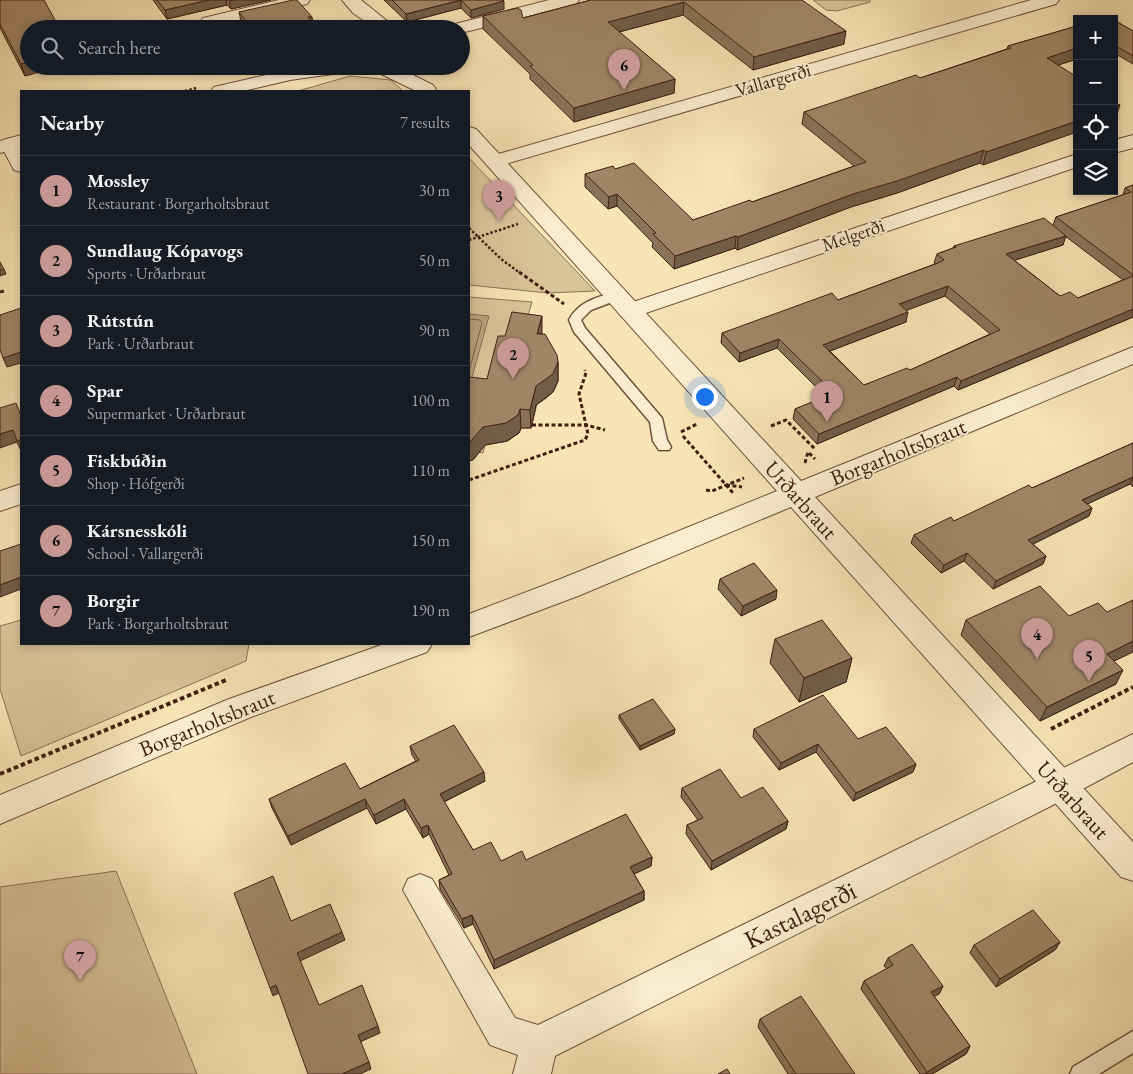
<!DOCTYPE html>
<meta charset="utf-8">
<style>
body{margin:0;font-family:"EB Garamond",serif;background:#242831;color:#f1f3f6}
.controls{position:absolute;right:15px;top:15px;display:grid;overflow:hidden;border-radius:0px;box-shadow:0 2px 8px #0003}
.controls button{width:45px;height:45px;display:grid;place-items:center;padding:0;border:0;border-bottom:1px solid #363941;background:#171b24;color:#f1f3f6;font:25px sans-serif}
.you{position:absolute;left:704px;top:396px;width:18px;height:18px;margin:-12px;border:4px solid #fff;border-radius:50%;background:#1a73e8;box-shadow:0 0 0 8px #1a73e833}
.badge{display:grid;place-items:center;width:32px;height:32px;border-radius:50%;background:#c59692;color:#111;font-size:16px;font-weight:700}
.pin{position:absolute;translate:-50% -41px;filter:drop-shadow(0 1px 2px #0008)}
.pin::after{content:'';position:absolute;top:26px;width:18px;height:15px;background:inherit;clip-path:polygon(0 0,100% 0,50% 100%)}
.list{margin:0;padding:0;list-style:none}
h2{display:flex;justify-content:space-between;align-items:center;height:65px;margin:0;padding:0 20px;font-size:21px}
h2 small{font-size:16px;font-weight:400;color:#9ea1a6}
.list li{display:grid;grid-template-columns:32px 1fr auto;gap:15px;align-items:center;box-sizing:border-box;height:70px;padding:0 20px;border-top:1px solid #363941}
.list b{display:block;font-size:19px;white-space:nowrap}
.list p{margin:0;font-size:16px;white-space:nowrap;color:#9ea1a6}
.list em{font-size:16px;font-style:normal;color:#9ea1a6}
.icon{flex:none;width:28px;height:28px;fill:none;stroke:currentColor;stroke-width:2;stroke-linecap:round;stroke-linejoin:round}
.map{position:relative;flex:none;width:1133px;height:1074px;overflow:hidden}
.search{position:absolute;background:#171b24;box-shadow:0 2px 8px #0003;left:20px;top:20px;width:450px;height:55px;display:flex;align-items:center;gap:12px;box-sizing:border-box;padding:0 18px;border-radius:28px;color:#9ea1a6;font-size:19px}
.panel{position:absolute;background:#171b24;box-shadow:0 2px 8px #0003;left:20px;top:90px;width:450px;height:555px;border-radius:0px}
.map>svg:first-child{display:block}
.green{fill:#d9c399;stroke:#8c7256}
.water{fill:#b9a17e;stroke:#896d53}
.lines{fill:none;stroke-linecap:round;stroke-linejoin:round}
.shore{stroke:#7c6048;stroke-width:1}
.service-casing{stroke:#6e513c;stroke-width:3}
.minor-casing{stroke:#6e513c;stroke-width:2}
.tertiary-casing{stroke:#6e513c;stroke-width:2}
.path-far2{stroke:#402013;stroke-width:2.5;stroke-dasharray:2.5 2;stroke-linecap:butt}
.path-far1{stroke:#402013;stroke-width:3;stroke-dasharray:4 2.5;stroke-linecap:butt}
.path{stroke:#402013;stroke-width:4;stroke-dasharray:4.5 3;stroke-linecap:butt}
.service{fill:#faedcf;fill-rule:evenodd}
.minor{fill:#faedcf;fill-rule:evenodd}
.tertiary{fill:#faedcf;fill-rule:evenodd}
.wall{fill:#8a7359;stroke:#402013;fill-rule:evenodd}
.shaded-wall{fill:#705e48;stroke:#402013}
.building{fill:#a08667;stroke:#402013;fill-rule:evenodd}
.labels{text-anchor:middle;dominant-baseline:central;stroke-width:4;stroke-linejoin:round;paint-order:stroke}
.far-street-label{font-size:19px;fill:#402013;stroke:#faedcf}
.street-label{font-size:22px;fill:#402013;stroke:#faedcf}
.near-street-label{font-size:26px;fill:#402013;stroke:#faedcf}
</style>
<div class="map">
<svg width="1133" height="1074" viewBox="0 0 1133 1074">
<rect width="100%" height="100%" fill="#f8e4b5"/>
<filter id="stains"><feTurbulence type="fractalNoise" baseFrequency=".004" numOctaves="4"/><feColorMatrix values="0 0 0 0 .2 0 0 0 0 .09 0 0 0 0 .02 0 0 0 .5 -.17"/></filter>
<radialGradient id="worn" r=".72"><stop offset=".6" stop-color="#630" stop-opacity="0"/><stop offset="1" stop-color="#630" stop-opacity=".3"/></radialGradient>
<!-- green -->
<g class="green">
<path d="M813,0H870V2L837,11L826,10Z"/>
<path d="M350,76L391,80L403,91H298Z"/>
<path d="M469,158L595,291L548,293L469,285Z"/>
<path d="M469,297L532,302L523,332L538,352L557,373C560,388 549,398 537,404L531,428H521L519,433H515C510,445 497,443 486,439L483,453L478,452L473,459L469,461Z"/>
<path d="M21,620V644H249L246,661L21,756L0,689V626Z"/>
<path d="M116,871L197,1074H0V887Z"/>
</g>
<!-- water -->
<path class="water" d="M469,314L489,316L471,381L469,380Z"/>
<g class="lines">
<!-- shore -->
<path class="shore" d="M469,319L480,320L482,323L469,371"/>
<!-- service casing -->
<g class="service-casing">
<g id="service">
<path d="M616,292L620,293L622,296L620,299L591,310L581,320L585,328L662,418L667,440L671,447L669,450H659L653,441L650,422L574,332L569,320C578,302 597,297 616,292Z"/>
<path d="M1133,1031V1053L1099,1074H1070L1073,1067Z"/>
</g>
</g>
<!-- minor casing -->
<g class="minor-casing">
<g id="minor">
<path d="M279,0H310L307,4L209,27L203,26L200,22L203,18Z"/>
<path d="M1031,0H1059L1056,4L502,165L495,167L488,165L485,161L488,157Z"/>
<path d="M1133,135V148L1114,153V140Z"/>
<path d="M10,138L17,140L21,146V172L14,170L0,144L3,140Z"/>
<path d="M1077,154V167L637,316L629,318L621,316L617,311L621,306Z"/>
<path d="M21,484V504L0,511V491Z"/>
<path d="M1133,734V762L1051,806L555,1056L551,1074H513L518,1055L490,1045L403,890L408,879L420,874L432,879L515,1018L538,1025Z"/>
</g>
</g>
<!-- tertiary casing -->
<g class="tertiary-casing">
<g id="tertiary">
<path d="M342,0H361L397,29H376L353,13Z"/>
<path d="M549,0H579L576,4L461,33V29H448L451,25Z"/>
<path d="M305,66H356L354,70L347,72L290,80L243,91H211L214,87Z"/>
<path d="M371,66H395L433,85L436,89L434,91H416L373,70Z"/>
<path d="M469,127L476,129L801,481L1133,347V364L815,497L1133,842V881L1121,877L791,507L578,596L469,637V614L558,580L777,491L469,145Z"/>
<path d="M21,135V147L0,153V141Z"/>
<path d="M384,644H432L427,652L251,717L0,824V795L229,699Z"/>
</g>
</g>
<!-- path-far2 -->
<g class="path-far2">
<path d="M185,91L197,88"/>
<path d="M469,228L501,259L520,273"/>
<path d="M469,240L518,224"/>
</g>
<!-- path-far1 -->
<g class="path-far1">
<path d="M519,272L564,304"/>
<path d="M0,292L4,291"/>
<path d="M532,425H586L605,430"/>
<path d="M771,426L786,420L815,449"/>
<path d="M681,432L697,424"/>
<path d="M683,436L733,493"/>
<path d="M805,463L808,452L815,459"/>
<path d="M469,480L585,440L588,434L579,394L586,373L585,370"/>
<path d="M726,485L742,487"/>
<path d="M706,490L712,491L744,478"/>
</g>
<!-- path -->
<g class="path">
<path d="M1051,729L1133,687"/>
<path d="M0,774L226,680"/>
</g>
<!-- service -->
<use href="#service" class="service"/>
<!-- minor -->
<use href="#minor" class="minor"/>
<!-- tertiary -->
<use href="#tertiary" class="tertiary"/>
</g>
<!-- wall -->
<g class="wall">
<path d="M0,0L25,76L0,28Z"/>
<path d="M153,0H271L231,9L227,5L167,19Z"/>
<path d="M384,0H502L504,9L471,18L461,8L407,22Z"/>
<path d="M591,0H802L844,44L753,70L683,15L619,32L675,79L674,93L574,122L530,79V74L483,29V16L523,18Z"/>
<path d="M239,12L312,17L313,23L316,26V29H247L241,21Z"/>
<path d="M1114,20L1133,31V64L1114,53Z"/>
<path d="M1077,26V59L1058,65L983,165L980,163L897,193L851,207L737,250L735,248L674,269L652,247L653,243L617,206L608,209L585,187V174L615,169L693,220L752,202L854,166L802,124L804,112L920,78L1007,49L1008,46Z"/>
<path d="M1133,185V317L958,390L954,386L817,444L793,419L795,409L826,397L777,348L739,362L721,343L722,333L838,300L935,264L934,263L937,254L953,248L954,246L1053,225L1056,217L1123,195L1125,188ZM1065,236L1123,280L1078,298L1060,296L1014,260L1063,245ZM945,296L990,334L910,370L864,385L830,351L906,322V310Z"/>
<path d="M542,334L558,362V381L553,392L536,405L531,428H521L519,433L507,441L485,445L473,460L487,379L505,336Z"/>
<path d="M1133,443V487L1130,484L1087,504L1092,508L1089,516L1033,544L1046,556L1043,564L993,589L964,561L941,573L911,543L914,535L954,521L1032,488Z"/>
<path d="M720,579L776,599L741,616L718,589Z"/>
<path d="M1069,616L1114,661L1116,684L1040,721L961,635L966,620Z"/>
<path d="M775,639L852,658L846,682L799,702L770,663Z"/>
<path d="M619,715L675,729L674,734L640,750L619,719Z"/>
<path d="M754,729L858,739L916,764L913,772L853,801L816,752L779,770L753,737Z"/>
<path d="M410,746L485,781L444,802L473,850L501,861L652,857L651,866L634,874L644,891V900L494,969L473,924L464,928L440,889L439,880L449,875L429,834L423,838L406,809L376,824L367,808L291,845L272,808L269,799L360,789L416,761L412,755Z"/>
<path d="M682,788L741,798L788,821L786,829L711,870L686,834L687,825L698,820L681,797Z"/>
<path d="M1060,942L1055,950L996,987L970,953L974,945Z"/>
<path d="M888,958L943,986L939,994L934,996L970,1046L966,1054L932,1074H920L861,989L864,981L887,969L884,966Z"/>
<path d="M760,1019L855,1074H788L758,1027Z"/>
</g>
<!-- shaded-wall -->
<g class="shaded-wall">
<path d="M209,0H226L227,5L167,19L165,10Z"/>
<path d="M233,0H271L231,9L229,1Z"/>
<path d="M461,0V8L407,22L406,14Z"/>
<path d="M504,1V9L471,18V10Z"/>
<path d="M684,2L683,15L607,35L608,22Z"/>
<path d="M316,26V29H306Z"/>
<path d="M846,31L844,44L753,70L754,57Z"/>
<path d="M1077,48V59L1043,70L1047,58Z"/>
<path d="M29,62V66H61L25,76L21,64Z"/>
<path d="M675,79L674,93L574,122V108Z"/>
<path d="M1120,105L1116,118H1114V107Z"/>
<path d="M1077,121V132L983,165L986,152Z"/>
<path d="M984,150L980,163L897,193L851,207L737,250L738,237L853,194Z"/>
<path d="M617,194V206L608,209L609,197Z"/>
<path d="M736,236L735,248L674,269L675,256Z"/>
<path d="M1066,236L1063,245L1003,264L1006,254Z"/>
<path d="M4,269L6,274L0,276V270Z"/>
<path d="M948,286L945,296L897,314L899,304Z"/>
<path d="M1133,309V317L958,390L961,381Z"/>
<path d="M908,312L906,322L822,354L823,345Z"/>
<path d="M542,316V334H537Z"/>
<path d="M779,339L777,348L739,362L740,353Z"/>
<path d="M21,352V363L7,367L3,358Z"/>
<path d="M558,362V381L553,392L536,405L531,428L530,410L536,386Z"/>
<path d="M957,377L954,386L817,444L819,434Z"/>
<path d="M520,409L521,428L519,433L507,441L485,445L473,460L469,461V442L483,427Z"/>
<path d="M13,430L21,440V451L17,442L0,448V434Z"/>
<path d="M1133,477L1130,484L1079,508L1082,500Z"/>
<path d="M1092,508L1089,516L1025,548L1028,540Z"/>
<path d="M967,553L964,561L941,573L944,565Z"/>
<path d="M1046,556L1043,564L993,589L996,581Z"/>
<path d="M21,577V589L0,597V585Z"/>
<path d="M777,590L776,599L741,616L743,606Z"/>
<path d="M1133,641V652L1100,668L1107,654Z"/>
<path d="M852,658L846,682L799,702L804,678Z"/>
<path d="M1123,670L1116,684L1040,721L1047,707Z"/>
<path d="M675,729L674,734L640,750V746Z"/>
<path d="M818,744L816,752L779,770L781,763Z"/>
<path d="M916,764L913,772L853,801L856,793Z"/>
<path d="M484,772L485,781L441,803L440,794Z"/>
<path d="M365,799L367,808L291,845L288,836Z"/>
<path d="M404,799L406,809L376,824L374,815Z"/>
<path d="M788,821L786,829L711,870L712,861Z"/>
<path d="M428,825L429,834L423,838L421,828Z"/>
<path d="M652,857L651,866L630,876V867Z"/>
<path d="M644,891V900L494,969V960Z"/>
<path d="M472,915L473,924L464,928L462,919Z"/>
<path d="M342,932L345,940L300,961L297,953Z"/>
<path d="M1060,942L1055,950L996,987L1000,979Z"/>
<path d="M276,985L279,993L273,996L270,988Z"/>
<path d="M943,986L939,994L927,1000L931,992Z"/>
<path d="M378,1026L380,1033L360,1042L358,1035Z"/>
<path d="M970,1046L966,1054L932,1074H926L927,1072Z"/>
<path d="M369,1062L371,1069L360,1074H342Z"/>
</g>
<!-- building -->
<g class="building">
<path d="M0,0H44L60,29H29V62L21,64L0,24Z"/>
<path d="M157,0H209L165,10Z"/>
<path d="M293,0H297L312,17H308L316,26L306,29H252L239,12Z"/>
<path d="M392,0H502L504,1L471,10L461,0L406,14Z"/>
<path d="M591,0H802L846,31L754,57L684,2L608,22L675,79L574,108L530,66L533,65L483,16L517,8L521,10L523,18Z"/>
<path d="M1114,20L1133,31V56L1114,45Z"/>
<path d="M1077,26V48L1047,58L1077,77V121L986,152L984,150L900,180L853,194L738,237L736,236L675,256L653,234L656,233L617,194L609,197L585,174L613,166L615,169L634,163L693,220L750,200L752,202L866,162L804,112L916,75L920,78L1011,48L1008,46Z"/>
<path d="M1114,102L1120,105L1114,107Z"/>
<path d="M1133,185V275L1056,217L1131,192L1125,188Z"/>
<path d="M1044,218L1066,236L1006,254L1060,296L1070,292L1078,298L1133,276V309L961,381L957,377L819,434L795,409L834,393L779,339L740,353L722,333L832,293L838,300L938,263L944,260L937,254L956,247L954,246ZM948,286L1000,330L910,370L907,368L864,385L823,345L908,312L899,304Z"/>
<path d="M0,262L4,269L0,270Z"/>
<path d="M21,308V352L3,358L0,350V315Z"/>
<path d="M512,312L542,316L537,334H545L557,355L558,362L553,374L536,386L530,410L520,409L518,415L506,423L483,427L471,441L469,442V377L487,379L498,336H505Z"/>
<path d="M16,403L21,416V440L17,441L13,430L0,434V408Z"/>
<path d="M1133,443V477L1082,500L1092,508L1028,540L1046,556L996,581L967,553L944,565L914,535L951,517L954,521L1029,485L1032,488Z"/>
<path d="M21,544V577L0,585V551Z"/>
<path d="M754,563L777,590L743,606L720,579Z"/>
<path d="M1040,586L1069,616L1098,603L1107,612L1133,600V641L1107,654L1123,670L1047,707L966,620Z"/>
<path d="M822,620L852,658L804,678L775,639Z"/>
<path d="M823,695L858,739L886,727L916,764L856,793L818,744L781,763L754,729Z"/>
<path d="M653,699L675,729L640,746L619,715Z"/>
<path d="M454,725L484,772L440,794L473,850L491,842L501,861L522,851L526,860L626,814L652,857L630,867L644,891L494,960L472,915L462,919L439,880L452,874L428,825L421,828L404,799L374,815L365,799L288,836L269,799L345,763L360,789L419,760L410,746Z"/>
<path d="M720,769L741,798L763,787L788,821L712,861L687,825L703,818L682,788Z"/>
<path d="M273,876L291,921L330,904L342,932L297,953L319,1005L362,985L378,1026L358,1035L369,1062L342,1074H308L276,985L270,988L234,893Z"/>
<path d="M1033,910L1060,942L1000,979L974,945Z"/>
<path d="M912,944L943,986L931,992L970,1046L927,1072L864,981L893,965L888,958Z"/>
<path d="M801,996L855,1074H796L760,1019Z"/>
<path d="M727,1069L730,1074H718Z"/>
</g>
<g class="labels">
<!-- far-street labels -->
<g class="far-street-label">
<text transform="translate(773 80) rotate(-16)">Vallargerði</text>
<text transform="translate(853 235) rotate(-19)">Melgerði</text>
</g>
<!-- street labels -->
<g class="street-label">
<text transform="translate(898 452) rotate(-22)">Borgarholtsbraut</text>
<text transform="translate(801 500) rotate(48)">Urðarbraut</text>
<text transform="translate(207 723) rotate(-22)">Borgarholtsbraut</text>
<text transform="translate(1073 800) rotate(48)">Urðarbraut</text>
</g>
<!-- near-street labels -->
<g class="near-street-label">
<text transform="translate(800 915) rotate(-26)">Kastalagerði</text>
</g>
</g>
<rect width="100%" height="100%" filter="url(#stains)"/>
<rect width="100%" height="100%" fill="url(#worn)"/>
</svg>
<div class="controls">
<button>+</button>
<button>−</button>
<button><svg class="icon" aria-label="locate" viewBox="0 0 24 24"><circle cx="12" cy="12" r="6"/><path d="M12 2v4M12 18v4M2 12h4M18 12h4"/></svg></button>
<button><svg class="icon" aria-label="layers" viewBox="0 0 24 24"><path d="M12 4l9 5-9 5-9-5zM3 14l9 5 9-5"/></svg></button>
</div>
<div class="you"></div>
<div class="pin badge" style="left:827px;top:422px">1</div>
<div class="pin badge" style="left:513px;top:379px">2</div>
<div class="pin badge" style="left:499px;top:221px">3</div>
<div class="pin badge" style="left:1037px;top:659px">4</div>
<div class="pin badge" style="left:1089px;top:681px">5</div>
<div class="pin badge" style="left:624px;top:90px">6</div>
<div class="pin badge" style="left:80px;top:981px">7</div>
<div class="search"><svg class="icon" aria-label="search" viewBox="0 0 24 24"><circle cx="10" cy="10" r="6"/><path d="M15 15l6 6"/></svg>Search here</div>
<section class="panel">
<h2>Nearby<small>7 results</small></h2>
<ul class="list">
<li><span class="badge">1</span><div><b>Mossley</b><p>Restaurant · Borgarholtsbraut</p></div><em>30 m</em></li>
<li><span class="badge">2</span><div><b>Sundlaug Kópavogs</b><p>Sports · Urðarbraut</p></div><em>50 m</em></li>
<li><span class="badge">3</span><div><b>Rútstún</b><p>Park · Urðarbraut</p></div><em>90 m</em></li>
<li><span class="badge">4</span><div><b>Spar</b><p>Supermarket · Urðarbraut</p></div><em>100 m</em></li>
<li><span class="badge">5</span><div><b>Fiskbúðin</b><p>Shop · Hófgerði</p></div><em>110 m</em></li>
<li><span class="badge">6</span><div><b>Kársnesskóli</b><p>School · Vallargerði</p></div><em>150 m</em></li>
<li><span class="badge">7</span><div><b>Borgir</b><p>Park · Borgarholtsbraut</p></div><em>190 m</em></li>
</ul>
</section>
</div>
